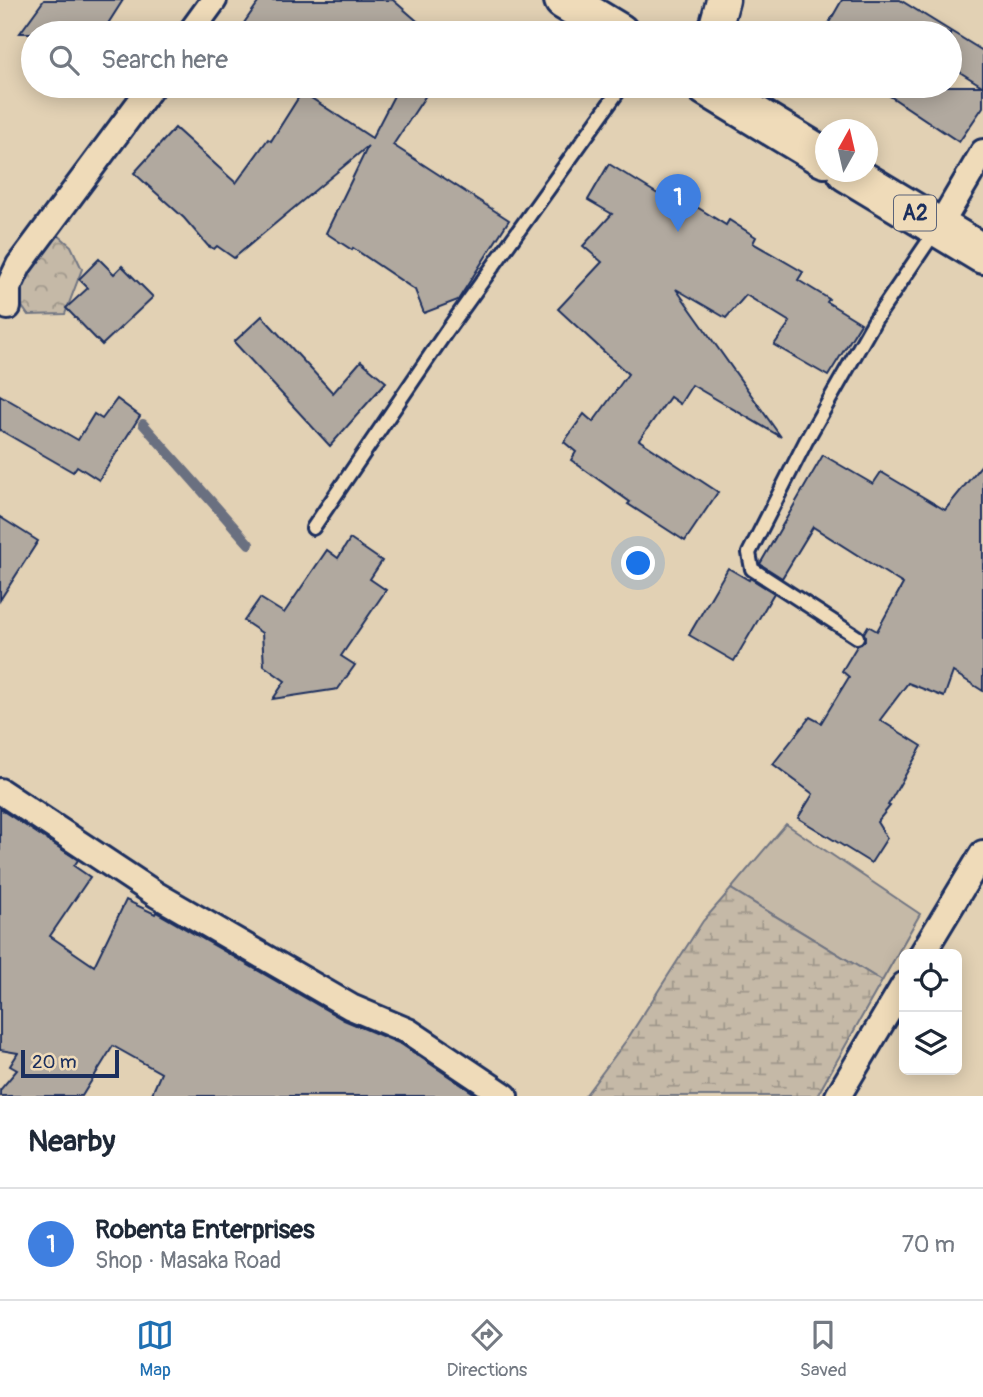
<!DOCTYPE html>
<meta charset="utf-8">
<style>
body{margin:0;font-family:Pangolin,sans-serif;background:#f6f6f7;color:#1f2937}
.controls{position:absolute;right:21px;bottom:21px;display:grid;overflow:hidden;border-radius:10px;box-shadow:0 4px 18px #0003}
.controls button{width:63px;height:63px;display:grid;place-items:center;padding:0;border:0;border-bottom:2px solid #e0e1e3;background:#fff;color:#1f2937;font:35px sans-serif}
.compass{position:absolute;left:815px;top:119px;width:63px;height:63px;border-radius:50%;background:#fff;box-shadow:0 4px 18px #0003;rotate:8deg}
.scale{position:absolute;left:21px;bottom:18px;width:98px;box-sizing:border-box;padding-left:7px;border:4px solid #1b2f5e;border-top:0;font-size:19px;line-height:24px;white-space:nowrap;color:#1b2f5e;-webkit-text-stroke:5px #efdbb9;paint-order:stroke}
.you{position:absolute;left:639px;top:564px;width:24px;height:24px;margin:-18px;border:5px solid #fff;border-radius:50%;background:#1a73e8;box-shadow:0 0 0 10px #1a73e833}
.badge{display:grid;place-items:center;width:46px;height:46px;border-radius:50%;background:#1f6fb2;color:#fff;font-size:23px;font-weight:700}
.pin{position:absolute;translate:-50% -58px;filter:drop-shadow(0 2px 4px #0008)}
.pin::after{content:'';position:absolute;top:37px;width:24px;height:21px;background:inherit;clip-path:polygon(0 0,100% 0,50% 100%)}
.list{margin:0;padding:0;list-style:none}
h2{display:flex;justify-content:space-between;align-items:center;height:91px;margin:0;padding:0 28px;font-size:30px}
h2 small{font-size:23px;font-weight:400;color:#747a83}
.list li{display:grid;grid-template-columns:46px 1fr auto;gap:21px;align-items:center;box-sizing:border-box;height:112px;padding:0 28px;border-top:2px solid #e0e1e3}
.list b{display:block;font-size:26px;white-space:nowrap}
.list p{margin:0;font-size:23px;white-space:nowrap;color:#747a83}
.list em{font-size:23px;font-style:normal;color:#747a83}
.icon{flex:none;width:38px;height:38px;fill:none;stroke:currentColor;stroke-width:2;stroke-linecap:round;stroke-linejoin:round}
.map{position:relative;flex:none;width:983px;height:1096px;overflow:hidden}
.search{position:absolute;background:#fff;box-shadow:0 4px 18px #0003;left:21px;right:21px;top:21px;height:77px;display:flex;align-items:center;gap:18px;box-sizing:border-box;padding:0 24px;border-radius:38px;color:#747a83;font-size:26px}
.sheet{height:203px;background:#fff}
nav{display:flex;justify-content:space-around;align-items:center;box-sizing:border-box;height:98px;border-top:2px solid #e0e1e3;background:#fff;font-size:19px;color:#747a83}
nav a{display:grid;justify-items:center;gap:4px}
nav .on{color:#1f6fb2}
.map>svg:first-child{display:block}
.grass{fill:#c5b9a7;stroke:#707482;stroke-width:2}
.forest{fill:url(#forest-crowns);stroke:#707482;stroke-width:2}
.wetland{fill:url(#wetland-marsh);stroke:#707482;stroke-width:2}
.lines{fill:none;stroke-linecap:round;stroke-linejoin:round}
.stream{stroke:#6a6f80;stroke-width:10}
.building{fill:#b1a99f;stroke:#1b2f5e;stroke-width:2}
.service-casing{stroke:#1b2f5e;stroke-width:18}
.minor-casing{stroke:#1b2f5e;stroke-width:30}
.tertiary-casing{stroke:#1b2f5e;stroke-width:37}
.primary-casing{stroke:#1b2f5e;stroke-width:44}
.service{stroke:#efdbb9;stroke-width:12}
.minor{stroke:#efdbb9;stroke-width:24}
.tertiary{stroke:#efdbb9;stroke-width:32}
.primary{stroke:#efdbb9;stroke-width:38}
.labels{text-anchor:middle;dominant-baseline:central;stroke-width:7;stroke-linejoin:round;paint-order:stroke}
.shield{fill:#efdbb9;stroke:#5b6379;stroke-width:2}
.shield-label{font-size:21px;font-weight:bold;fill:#1b2f5e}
</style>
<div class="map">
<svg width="983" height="1096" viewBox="0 0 983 1096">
<defs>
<pattern id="forest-crowns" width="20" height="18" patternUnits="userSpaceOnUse" patternTransform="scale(1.75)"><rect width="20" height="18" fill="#c5b9a7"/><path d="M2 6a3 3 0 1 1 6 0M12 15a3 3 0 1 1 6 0" fill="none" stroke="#9f978b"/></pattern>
<pattern id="wetland-marsh" width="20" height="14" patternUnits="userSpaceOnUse" patternTransform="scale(1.75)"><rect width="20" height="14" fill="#c5b9a7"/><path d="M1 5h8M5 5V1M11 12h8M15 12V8" fill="none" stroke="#9f978b"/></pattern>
</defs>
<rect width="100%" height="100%" fill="#e2d1b4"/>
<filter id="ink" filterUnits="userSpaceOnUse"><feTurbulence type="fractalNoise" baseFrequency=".0143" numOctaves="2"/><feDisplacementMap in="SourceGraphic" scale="14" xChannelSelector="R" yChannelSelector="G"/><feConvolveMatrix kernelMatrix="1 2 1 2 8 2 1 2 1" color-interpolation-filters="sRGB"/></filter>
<g filter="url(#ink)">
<!-- grass -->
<path class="grass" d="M786,824L920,914L882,981L731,889Z"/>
<!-- forest -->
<path class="forest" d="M57,234L71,246L82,269L65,314L28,315L14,295L25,262Z"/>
<!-- wetland -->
<path class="wetland" d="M731,889L882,981L817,1096H585L628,1038L703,921Z"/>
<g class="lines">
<!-- stream -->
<path class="stream" d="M143,424L249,544"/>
</g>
<!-- building -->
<g class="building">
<path d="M44,0H123L102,33H20Z"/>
<path d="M260,0H393L431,33H237Z"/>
<path d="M842,0H900L983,51V107L959,142L875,86H982L950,66V33H823Z"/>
<path d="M399,86H432L393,145L509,220L458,300L424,313L415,290L353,248L352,250L326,233L368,146L234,258L217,246L214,249L208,246L184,218L134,173L175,128L236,183L268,139L271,141L302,92L372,138Z"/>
<path d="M609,164L687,212L692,204L726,225L729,220L756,237L753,243L803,272L798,280L829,299L827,302L861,323L828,376L774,345L790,322L746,295L726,318L676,289L781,437L692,385L680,404L670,397L639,440L718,492L685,541L628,504L630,502L571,460L576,452L564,442L584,414L593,422L628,374L558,309L602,262L583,246L612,214L588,200Z"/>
<path d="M99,259L114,274L122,266L153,297L102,345L66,308L88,288L79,279Z"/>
<path d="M262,316L333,393L361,361L386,382L330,446L234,342Z"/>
<path d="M0,395L78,440L94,414L102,419L117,399L140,416L99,480L77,466L73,472L0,430Z"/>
<path d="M823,455L873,484L881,472L945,510L983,463V691L953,672L944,697L908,683L880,720L922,746L888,805L890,806L877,822L887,838L871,863L798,818L813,794L773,764L810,717L821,723L849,677L842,671L857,646L865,641L864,633L868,626L877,631L903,584L813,527L782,578L760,564Z"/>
<path d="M0,517L38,541L0,600Z"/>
<path d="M350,539L382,561L370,579L386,590L341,656L355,665L338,689L273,699L285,681L264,666L262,633L244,621L260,598L284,613L327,550L338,558Z"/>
<path d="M728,568L749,580L750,578L774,593L734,661L689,635Z"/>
<path d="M0,809L78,860L74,866L90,877L50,936L94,966L126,900L155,914L156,912L344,1020L401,1044L478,1096H151L161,1073L113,1046L82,1096H0V1090L17,1070L10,1066L18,1053L0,1050Z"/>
</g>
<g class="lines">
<!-- service casing -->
<g class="service-casing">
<g id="service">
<path d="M313,528L446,332L622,86"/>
<path d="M857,637L752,569L749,553L806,441L875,320L936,230"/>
</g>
</g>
<!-- minor casing -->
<g class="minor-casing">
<g id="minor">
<path d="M190,33L214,0"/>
<path d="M939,227L983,152"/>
<path d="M8,307V288L19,265L152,86"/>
<path d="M0,791L157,895L351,1007L408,1031L505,1096"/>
<path d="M922,954L983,853"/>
<path d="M838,1096L904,985"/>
</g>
</g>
<!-- tertiary casing -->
<g class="tertiary-casing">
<path id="tertiary" d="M714,33L723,0"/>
</g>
<!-- primary casing -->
<g class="primary-casing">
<g id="primary">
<path d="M564,0L619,33"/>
<path d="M706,86L825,158"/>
<path d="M847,172L983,254"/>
</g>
</g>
<!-- service -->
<use href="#service" class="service"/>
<!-- minor -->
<use href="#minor" class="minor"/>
<!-- tertiary -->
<use href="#tertiary" class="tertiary"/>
<!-- primary -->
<use href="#primary" class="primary"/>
</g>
</g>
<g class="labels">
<!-- shield labels -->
<rect class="shield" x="894" y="195.5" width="42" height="35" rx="5"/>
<g class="shield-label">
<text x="915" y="213">A2</text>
</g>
</g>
</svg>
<div class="controls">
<button><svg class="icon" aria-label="locate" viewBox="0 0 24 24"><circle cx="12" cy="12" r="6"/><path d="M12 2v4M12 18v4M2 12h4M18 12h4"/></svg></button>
<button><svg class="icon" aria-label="layers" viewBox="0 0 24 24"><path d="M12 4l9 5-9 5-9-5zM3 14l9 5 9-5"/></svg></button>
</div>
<svg class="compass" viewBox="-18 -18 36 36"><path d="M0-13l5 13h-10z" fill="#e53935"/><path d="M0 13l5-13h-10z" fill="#747a83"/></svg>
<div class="scale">20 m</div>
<div class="you"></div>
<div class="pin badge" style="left:678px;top:232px;background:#3f7fe0">1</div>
<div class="search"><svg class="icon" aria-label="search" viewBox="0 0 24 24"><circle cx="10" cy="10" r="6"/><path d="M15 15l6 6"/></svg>Search here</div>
</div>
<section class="sheet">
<h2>Nearby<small></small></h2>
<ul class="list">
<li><span class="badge" style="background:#3f7fe0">1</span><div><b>Robenta Enterprises</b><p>Shop · Masaka Road</p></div><em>70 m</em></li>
</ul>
</section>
<nav>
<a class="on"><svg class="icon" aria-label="map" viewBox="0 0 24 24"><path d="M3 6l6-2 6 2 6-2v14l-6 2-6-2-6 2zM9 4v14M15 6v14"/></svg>Map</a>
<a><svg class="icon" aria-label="directions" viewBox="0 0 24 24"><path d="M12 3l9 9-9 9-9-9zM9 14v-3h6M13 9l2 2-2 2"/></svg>Directions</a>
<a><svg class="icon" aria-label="saved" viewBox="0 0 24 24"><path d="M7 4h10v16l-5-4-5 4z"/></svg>Saved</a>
</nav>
